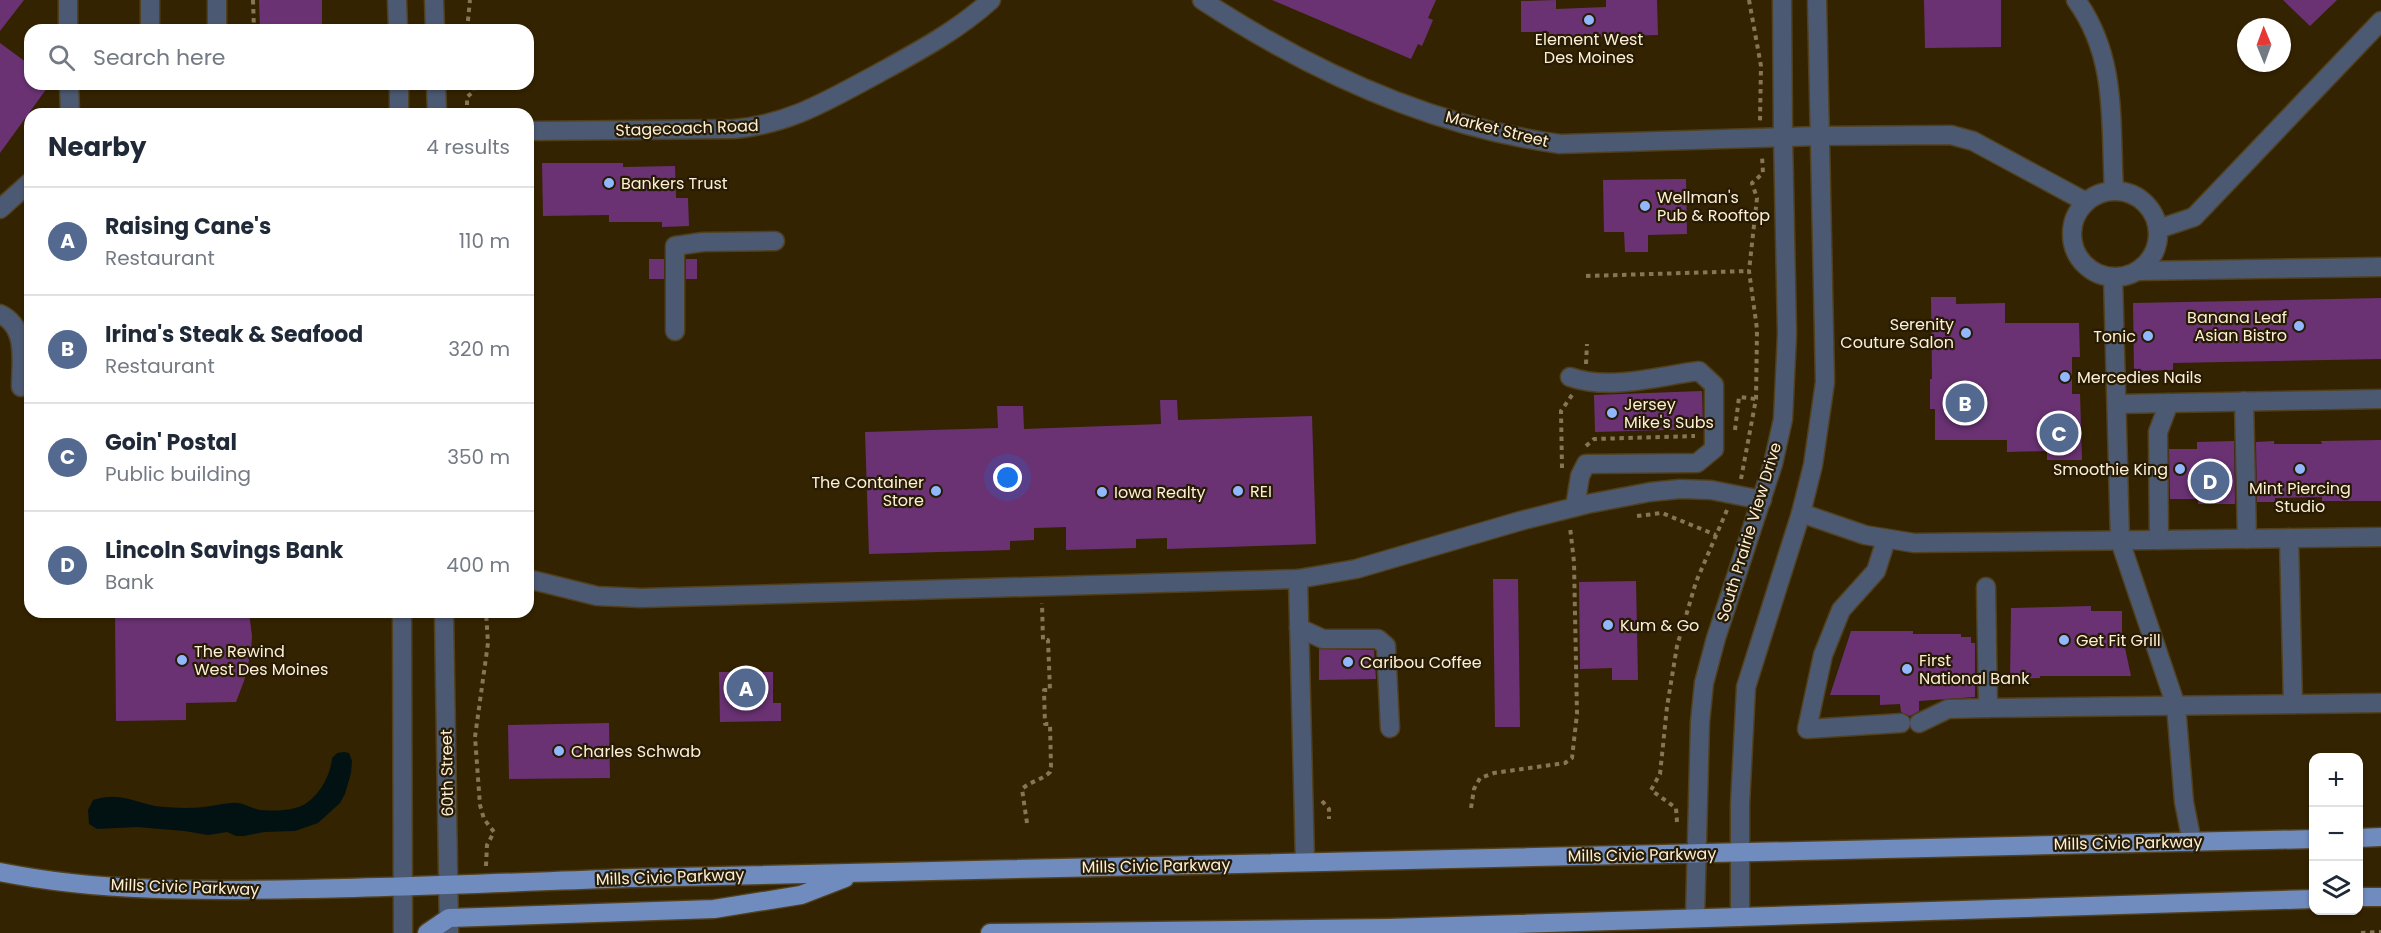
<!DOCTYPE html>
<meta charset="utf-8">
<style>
body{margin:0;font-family:Poppins,sans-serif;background:#f2f2f3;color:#1f2937}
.controls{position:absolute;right:18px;bottom:18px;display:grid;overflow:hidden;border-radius:12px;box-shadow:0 2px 4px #0004}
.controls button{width:54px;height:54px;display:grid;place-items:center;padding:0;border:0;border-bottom:2px solid #e0e1e3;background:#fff;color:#1f2937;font:30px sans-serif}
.compass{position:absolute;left:2237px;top:18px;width:54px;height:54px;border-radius:50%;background:#fff;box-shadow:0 2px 4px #0004;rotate:359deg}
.you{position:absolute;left:1008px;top:478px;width:21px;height:21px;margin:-15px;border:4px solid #fff;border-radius:50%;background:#1a73e8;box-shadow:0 0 0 9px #1a73e833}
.badge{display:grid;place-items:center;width:39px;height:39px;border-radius:50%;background:#536990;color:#fff;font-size:20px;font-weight:700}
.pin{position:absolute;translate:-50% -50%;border:3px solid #fff;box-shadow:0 2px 6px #0006}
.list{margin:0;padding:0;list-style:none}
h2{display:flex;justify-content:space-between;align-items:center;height:78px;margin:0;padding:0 24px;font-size:26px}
h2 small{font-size:20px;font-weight:400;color:#747a83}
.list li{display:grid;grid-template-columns:39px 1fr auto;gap:18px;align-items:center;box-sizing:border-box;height:108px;padding:0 24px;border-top:2px solid #e0e1e3}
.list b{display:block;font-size:22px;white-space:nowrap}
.list p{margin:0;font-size:20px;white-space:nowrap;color:#747a83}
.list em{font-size:20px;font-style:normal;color:#747a83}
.icon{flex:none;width:33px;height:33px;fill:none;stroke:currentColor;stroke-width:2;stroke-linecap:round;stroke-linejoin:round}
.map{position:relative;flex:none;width:2381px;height:933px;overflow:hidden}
.search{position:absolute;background:#fff;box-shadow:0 2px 4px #0004;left:24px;top:24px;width:510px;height:66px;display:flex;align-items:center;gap:15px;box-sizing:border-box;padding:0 21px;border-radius:18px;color:#747a83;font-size:22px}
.panel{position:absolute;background:#fff;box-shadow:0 2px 4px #0004;left:24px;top:108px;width:510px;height:510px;border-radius:18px}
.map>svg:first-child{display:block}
.water{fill:#021213}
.building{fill:#6a3273}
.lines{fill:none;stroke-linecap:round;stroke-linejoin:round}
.minor-casing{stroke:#50401e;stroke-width:21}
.major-casing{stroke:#50401e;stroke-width:21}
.path{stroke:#867556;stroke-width:4;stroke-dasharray:4.5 4.5;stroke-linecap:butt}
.minor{stroke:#4c5972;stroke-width:18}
.major{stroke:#708bbe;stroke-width:18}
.poi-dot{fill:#92b7fd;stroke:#261b05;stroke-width:2}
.labels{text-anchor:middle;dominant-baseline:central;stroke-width:4.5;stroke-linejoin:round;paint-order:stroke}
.poi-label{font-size:16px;fill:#feefd4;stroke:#261b05;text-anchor:start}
.street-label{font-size:16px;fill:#feefd4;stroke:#261b05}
</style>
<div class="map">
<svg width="2381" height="933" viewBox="0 0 2381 933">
<rect width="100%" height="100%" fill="#342300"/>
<!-- water -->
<path class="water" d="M344,752L349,753L352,761L351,773L345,794L340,803L318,823L295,831L264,832L244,836H236L227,832L208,835L184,831L137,827L97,829L89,824L88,810L93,800C119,792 131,801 155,806C172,808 194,809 211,806C220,805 229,802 238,803C246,804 253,809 260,810C273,811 294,811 305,804C320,795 331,774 332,758L337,753Z"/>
<!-- building -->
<g class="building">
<path d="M0,0H24L0,31Z"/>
<path d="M259,0H322V30H260Z"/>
<path d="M1272,0H1436L1428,18L1433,20L1422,46L1418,44L1411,59Z"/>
<path d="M1556,0V9L1606,7V0H1657L1658,35L1549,38V32H1521V1Z"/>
<path d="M1924,0H2001V47L1925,48Z"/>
<path d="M2283,0H2337L2310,26Z"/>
<path d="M0,43L30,65V84H50L0,153Z"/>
<path d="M542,163H623V167L675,166L676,198H688L689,226L662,227V222H609V215L543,216Z"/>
<path d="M1686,179L1687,234L1648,235V252H1625L1624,232H1604L1603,180Z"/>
<rect x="649" y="259" width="15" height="20"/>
<rect x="686" y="259" width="11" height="20"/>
<path d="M1931,297H1956V304L2005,303V323H2079L2080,357H2072V394H2080L2082,460H2047V451L2007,452V440H1935V409H1930V379H1932Z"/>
<path d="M2381,298V359L2173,363V370L2134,371L2133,303Z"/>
<path d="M1702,391L1703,429L1595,432L1594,395Z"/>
<path d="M1160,400H1177L1178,420L1312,416L1316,544L1167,549V538L1136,539V548L1066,550V527L1034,528V540L1010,541V550L869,554L865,432L998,428L997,406H1023L1024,429L1161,424Z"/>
<path d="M2381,440V501H2322V497L2275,498V502H2257L2256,442L2274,441V444H2322L2321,441Z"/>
<path d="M2234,441L2235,504H2198V499H2170L2169,449H2197V442Z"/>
<path d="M1493,579H1518L1520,727H1495Z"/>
<path d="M1636,581L1638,680H1612V668L1580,669L1579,582Z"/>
<path d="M2091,606V611H2122V648H2125L2131,676H2040V678L2010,679L2011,608Z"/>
<path d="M115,612H249L252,636L251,652L244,681L236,702L186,703V720L116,721Z"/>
<path d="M1851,631H1913V634H1961V637H1971V643H1975V697L1919,701V711L1910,716L1901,712L1900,704L1880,705V695H1830Z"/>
<path d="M1319,649L1374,650L1376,679L1319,680Z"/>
<path d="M719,672H773V703H781V721L720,722Z"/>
<path d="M609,723L610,778L509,779L508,725Z"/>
</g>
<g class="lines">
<!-- minor casing -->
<g class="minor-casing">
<g id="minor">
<path d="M68,0V30"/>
<path d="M150,0V30"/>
<path d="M217,0V30"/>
<path d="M397,0L398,30"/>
<path d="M434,0L435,30"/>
<path d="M1202,0C1309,70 1432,127 1560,144L1819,136L1951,135L1973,141L2086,202"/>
<path d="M2076,0C2118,58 2110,123 2114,191"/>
<path d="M69,84L70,114"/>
<path d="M399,84V114"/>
<path d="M436,84L437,114"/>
<path d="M528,131L734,129C791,124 830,99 879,73C919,51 958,30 991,0"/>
<circle cx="2115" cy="234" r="43"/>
<path d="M0,209L30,182"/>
<path d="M2158,229L2194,217L2381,21"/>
<path d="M2137,271L2381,267"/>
<path d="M2113,277L2120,541L2176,706L2184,802L2192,842"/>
<path d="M0,314C28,327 21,361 21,387"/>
<path d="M675,331V246L703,242L775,241"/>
<path d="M1570,377C1610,391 1658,376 1699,371L1714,385V449L1697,463L1586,464L1580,476L1575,507"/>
<path d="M2244,401L2247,539"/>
<path d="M2117,404L2381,399"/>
<path d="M1801,513L1865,535L1914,543L2381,537"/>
<path d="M2289,538L2293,704"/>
<path d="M1886,540L1876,571L1841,610L1823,655L1807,729L1901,723"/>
<path d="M2159,540L2158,432L2169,403"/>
<path d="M528,579L597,596L641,598L1298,579L1356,569L1520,521L1587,504L1650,492L1680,489L1711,490L1762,500"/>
<path d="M1298,579L1305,862"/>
<path d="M402,612L403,933"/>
<path d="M444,612L449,933"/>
<path d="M1299,628L1323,639H1378L1386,646L1390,728"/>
<path d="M1988,708L2381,703"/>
<path d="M1919,723L1948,709L1988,708L1986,587"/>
<path d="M1740,917V805L1746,687L1801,513L1813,465L1825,382L1817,0"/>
<path d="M1695,918L1700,722L1704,683L1716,638L1773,464L1783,419L1787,334L1783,137L1782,0"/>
</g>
</g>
<!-- major casing -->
<g class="major-casing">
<g id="major">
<path d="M2358,838L2381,837"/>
<path d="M0,872C99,892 203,891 304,889C413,887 522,882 631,878L2314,839"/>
<path d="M2358,897H2381"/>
<path d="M427,933L449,918L714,909L801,895L845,878"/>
<path d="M990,933L1388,928L2314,899"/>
</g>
</g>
<!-- path -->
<g class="path">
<path d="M253,0L254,30"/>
<path d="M1749,0L1761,66L1760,121"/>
<path d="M467,30L470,0"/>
<path d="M327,84L332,91"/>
<path d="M467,114V97L474,91V84"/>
<path d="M1586,276L1749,271"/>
<path d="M1586,364L1587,344"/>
<path d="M1735,430L1739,397L1756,399"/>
<path d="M1586,446L1594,439L1695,436"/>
<path d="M1562,468L1561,411L1572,395"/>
<path d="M1741,479L1756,399L1757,329L1749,271L1757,198L1752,183L1763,173L1762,156"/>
<path d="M1637,516L1662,513L1716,535"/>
<path d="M1322,801L1329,809V819"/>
<path d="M1471,808L1474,789L1480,778L1494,773L1565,763L1572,758L1577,714L1574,562L1570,527"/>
<path d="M1677,822L1676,808L1651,790L1660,774L1667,707L1677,646L1696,582L1727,510"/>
<path d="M1027,823L1022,789C1031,781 1042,780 1050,772L1051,766L1050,724H1045L1044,690H1050L1048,640H1043L1042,603"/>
<path d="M486,866L487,845L494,832L484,819L480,805L475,737L488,643L486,612"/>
<path d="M2361,933L2381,932"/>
</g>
<!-- minor -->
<use href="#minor" class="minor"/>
<!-- major -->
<use href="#major" class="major"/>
</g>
<!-- markers -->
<g class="poi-dot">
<circle cx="1589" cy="20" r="6"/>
<circle cx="609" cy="183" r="6"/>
<circle cx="1645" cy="206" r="6"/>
<circle cx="2299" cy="326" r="6"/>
<circle cx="1966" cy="333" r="6"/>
<circle cx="2148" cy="336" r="6"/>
<circle cx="2065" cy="377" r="6"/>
<circle cx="1612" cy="413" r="6"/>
<circle cx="2180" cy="469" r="6"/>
<circle cx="2300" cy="469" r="6"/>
<circle cx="936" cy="491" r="6"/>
<circle cx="1238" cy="491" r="6"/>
<circle cx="1102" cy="492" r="6"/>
<circle cx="1608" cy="625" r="6"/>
<circle cx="2064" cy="640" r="6"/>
<circle cx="182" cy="660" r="6"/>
<circle cx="1348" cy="662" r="6"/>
<circle cx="1907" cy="669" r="6"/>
<circle cx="559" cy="751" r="6"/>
</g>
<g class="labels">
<!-- poi labels -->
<g class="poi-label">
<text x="1589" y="39" text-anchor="middle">Element West<tspan x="1589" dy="18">Des Moines</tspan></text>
<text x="621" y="183">Bankers Trust</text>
<text x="1657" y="197">Wellman's<tspan x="1657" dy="18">Pub &amp; Rooftop</tspan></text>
<text x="2287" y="317" text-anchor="end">Banana Leaf<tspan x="2287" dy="18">Asian Bistro</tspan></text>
<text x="1954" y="324" text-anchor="end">Serenity<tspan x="1954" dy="18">Couture Salon</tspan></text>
<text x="2136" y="336" text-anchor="end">Tonic</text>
<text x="2077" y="377">Mercedies Nails</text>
<text x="1624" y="404">Jersey<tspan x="1624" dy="18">Mike's Subs</tspan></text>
<text x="2168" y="469" text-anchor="end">Smoothie King</text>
<text x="924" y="482" text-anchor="end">The Container<tspan x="924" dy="18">Store</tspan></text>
<text x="2300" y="488" text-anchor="middle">Mint Piercing<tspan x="2300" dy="18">Studio</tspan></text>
<text x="1250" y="491">REI</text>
<text x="1114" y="492">Iowa Realty</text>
<text x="1620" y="625">Kum &amp; Go</text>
<text x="2076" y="640">Get Fit Grill</text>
<text x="194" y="651">The Rewind<tspan x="194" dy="18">West Des Moines</tspan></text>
<text x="1919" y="660">First<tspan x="1919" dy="18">National Bank</tspan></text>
<text x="1360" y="662">Caribou Coffee</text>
<text x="571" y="751">Charles Schwab</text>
</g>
<!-- street labels -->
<g class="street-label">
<text transform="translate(687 128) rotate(-2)">Stagecoach Road</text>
<text transform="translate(1497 129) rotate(14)">Market Street</text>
<text transform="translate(1749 532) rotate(-73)">South Prairie View Drive</text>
<text transform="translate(447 773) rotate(-91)">60th Street</text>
<text transform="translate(2128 843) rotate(-1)">Mills Civic Parkway</text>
<text transform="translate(1642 855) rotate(-1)">Mills Civic Parkway</text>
<text transform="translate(1156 866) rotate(-1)">Mills Civic Parkway</text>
<text transform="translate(670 877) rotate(-2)">Mills Civic Parkway</text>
<text transform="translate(185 887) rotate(2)">Mills Civic Parkway</text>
</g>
</g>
</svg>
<div class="controls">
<button>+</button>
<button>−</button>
<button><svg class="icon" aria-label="layers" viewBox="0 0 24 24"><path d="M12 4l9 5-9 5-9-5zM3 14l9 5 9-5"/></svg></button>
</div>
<svg class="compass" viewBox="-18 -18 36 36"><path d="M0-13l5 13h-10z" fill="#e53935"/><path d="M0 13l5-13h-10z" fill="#747a83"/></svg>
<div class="you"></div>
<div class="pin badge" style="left:746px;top:688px">A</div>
<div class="pin badge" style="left:1965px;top:403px">B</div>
<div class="pin badge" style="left:2059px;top:433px">C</div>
<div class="pin badge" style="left:2210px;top:481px">D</div>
<div class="search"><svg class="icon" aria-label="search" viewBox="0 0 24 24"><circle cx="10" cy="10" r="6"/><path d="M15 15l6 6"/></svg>Search here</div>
<section class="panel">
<h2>Nearby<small>4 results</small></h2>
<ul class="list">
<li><span class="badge">A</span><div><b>Raising Cane's</b><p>Restaurant</p></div><em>110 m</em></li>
<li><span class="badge">B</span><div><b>Irina's Steak &amp; Seafood</b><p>Restaurant</p></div><em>320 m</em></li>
<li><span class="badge">C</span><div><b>Goin' Postal</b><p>Public building</p></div><em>350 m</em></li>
<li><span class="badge">D</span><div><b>Lincoln Savings Bank</b><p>Bank</p></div><em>400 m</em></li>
</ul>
</section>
</div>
